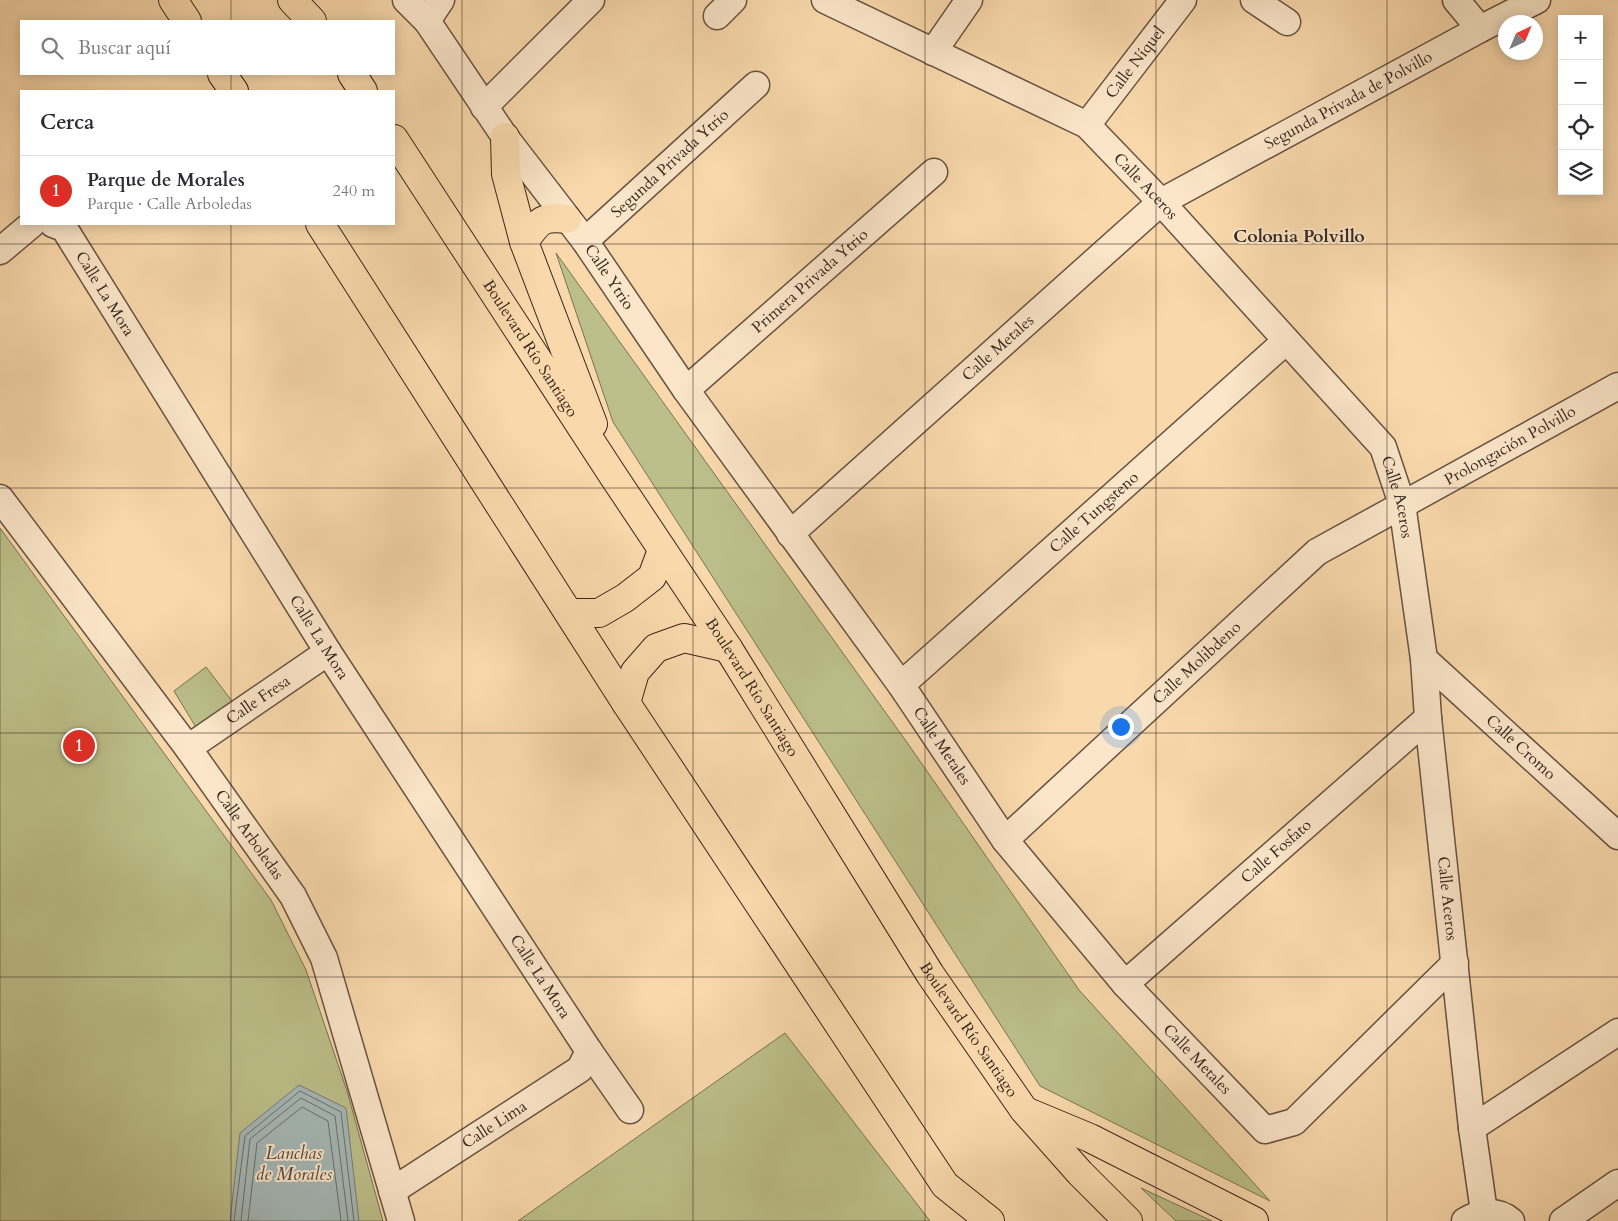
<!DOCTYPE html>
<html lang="es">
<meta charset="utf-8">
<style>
body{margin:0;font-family:Cardo,serif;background:#f7f7f7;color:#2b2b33}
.controls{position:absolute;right:15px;top:15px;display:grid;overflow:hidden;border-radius:0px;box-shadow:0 2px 12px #0003}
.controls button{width:45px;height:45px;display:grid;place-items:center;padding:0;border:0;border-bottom:1px solid #e1e1e2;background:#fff;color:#2b2b33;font:25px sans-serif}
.compass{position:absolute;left:1498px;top:15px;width:45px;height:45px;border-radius:50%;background:#fff;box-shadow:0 2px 12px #0003;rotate:44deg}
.you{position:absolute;left:1120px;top:726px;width:18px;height:18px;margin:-12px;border:4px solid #fff;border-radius:50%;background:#1a73e8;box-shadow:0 0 0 8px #1a73e833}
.badge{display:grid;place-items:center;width:32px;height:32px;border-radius:50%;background:#d93025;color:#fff;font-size:16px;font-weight:700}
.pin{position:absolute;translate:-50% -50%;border:2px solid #fff;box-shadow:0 1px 5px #0006}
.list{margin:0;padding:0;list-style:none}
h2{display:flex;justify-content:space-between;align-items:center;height:65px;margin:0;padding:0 20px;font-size:21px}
h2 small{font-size:16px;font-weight:400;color:#7c7c81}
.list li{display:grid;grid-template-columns:32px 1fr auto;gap:15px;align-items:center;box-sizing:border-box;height:70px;padding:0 20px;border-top:1px solid #e1e1e2}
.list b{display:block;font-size:19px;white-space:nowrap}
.list p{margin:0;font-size:16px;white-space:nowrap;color:#7c7c81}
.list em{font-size:16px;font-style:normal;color:#7c7c81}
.icon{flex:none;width:28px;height:28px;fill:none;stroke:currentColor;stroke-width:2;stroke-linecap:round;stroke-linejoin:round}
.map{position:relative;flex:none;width:1618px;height:1221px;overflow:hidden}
.search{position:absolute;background:#fff;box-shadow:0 2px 12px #0003;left:20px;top:20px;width:375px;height:55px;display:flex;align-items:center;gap:12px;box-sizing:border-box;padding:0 18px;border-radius:0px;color:#7c7c81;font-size:19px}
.panel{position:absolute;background:#fff;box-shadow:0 2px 12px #0003;left:20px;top:90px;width:375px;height:135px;border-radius:0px}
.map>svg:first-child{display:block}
.green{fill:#bcbf8a;stroke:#797255}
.water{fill:#a4b7b6;stroke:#787d7a}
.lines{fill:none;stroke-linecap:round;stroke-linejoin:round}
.shore{stroke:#6d6e6b;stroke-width:1}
.minor-casing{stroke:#675343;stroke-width:29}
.primary-casing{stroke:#362620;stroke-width:30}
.minor{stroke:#fbe6c9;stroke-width:26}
.primary{stroke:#f9d9ac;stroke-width:28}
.grid{fill:none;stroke:#362620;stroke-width:1;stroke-opacity:0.55}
.labels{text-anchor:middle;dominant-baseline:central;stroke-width:4;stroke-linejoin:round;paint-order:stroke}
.street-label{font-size:16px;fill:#362620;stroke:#fbe6c9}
.neighbourhood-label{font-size:18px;font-weight:bold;fill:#362620;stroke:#fbe6c9}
.water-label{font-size:18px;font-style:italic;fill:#524a46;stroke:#fbe6c9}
</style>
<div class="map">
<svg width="1618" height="1221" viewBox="0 0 1618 1221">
<rect width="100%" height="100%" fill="#f9d9ac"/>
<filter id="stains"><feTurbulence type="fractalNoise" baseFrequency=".004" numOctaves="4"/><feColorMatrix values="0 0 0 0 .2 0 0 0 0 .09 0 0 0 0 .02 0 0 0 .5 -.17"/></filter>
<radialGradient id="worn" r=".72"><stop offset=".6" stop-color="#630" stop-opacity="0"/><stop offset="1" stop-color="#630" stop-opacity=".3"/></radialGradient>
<!-- green -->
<g class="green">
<path d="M556,253L906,741L1079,990L1270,1201L1040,1086L613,422Z"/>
<path d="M0,528L271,900L306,970L347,1091L383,1221H0Z"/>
<path d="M206,667L235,705L200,734L174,691Z"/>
<path d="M785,1033L930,1221H518Z"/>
<path d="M1141,1188L1212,1221H1176Z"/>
</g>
<!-- water -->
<path class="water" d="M299,1085L346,1108L359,1221H230L240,1133Z"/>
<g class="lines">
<!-- shore -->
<g class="shore">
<path d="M234,1221L245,1136L300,1091L341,1112L354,1221"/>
<path d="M241,1221L250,1139L301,1098L335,1116L348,1221"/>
<path d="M248,1221L257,1143L302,1107L328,1121L341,1221"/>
</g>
<!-- minor casing -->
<g class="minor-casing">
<g id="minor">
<path id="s1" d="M406,0L427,21L505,137L585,241L686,390L901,685L1005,840L1125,984L1265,1130L1294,1122L1455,963"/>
<path id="s2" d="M825,0L1087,125L1161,202L1383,447L1402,504L1424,659L1428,718L1472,1128L1484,1212"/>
<path d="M1254,0L1287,22"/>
<path d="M1456,0L1480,29"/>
<path d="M717,16L733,0"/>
<path d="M427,21L441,0"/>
<path d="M933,52L969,0"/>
<path d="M484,107L591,0"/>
<path id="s3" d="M1087,125L1183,0"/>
<path id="s4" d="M53,224L64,228L328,652L589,1051L630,1110"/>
<path id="s5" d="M585,241L756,85"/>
<path d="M0,251L32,224"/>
<path id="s6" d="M686,390L934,172"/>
<path id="s7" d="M0,498L188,748L293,896L324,958L401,1221"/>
<path id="s8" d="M790,534L1161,202L1480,29L1537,0"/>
<path id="s9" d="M1424,659L1618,836"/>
<path id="s10" d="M901,685L1286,341"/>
<path id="s11" d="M188,748L328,652"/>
<path id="s12" d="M1005,840L1317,552L1618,386"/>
<path id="s13" d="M1125,984L1428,718"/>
<path d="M1472,1128L1618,1032"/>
<path id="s14" d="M392,1191L580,1069L589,1051"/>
<path d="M1465,1221C1479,1212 1497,1209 1511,1221"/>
<path d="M1563,1221L1618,1183"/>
</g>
</g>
<!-- primary casing -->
<g class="primary-casing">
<g id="primary">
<path d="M173,0L187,21"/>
<path d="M292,0L312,21"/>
<path d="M222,74L234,91"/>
<path d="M352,74L363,91"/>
<path d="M505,137L506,174L524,242L593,424"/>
<path id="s15" d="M394,139L612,474L728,648L930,974L1024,1110L1080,1173L1128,1221"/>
<path d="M320,224L626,703L945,1185L990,1221"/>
<path d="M524,242C539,221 541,216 567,219"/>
<path d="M569,613H599L625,598L652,577L662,550"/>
<path d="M626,703L635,672L656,648L684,638L728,648"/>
<path d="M1030,1113L1090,1138L1254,1221"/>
</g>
</g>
<!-- minor -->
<use href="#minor" class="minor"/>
<!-- primary -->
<use href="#primary" class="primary"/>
</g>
<!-- grid -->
<path class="grid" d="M231,0V21M462,0V1221M693,0V1221M925,0V1221M1156,0V1221M1387,0V1221M231,74V91M231,224V1221M0,244H1618M0,488H1618M0,733H1618M0,977H1618"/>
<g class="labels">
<!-- street labels -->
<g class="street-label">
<text stroke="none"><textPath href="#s3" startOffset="79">Calle Níquel</textPath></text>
<text stroke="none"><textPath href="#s8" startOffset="711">Segunda Privada de Polvillo</textPath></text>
<text stroke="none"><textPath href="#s5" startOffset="115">Segunda Privada Ytrio</textPath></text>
<text stroke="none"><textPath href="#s2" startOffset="375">Calle Aceros</textPath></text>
<text stroke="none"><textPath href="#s1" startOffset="344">Calle Ytrio</textPath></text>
<text stroke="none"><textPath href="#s6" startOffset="165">Primera Privada Ytrio</textPath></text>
<text stroke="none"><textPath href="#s4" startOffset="89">Calle La Mora</textPath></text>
<text stroke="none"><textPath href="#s15" startOffset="250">Boulevard Río Santiago</textPath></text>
<text stroke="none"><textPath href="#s8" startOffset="279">Calle Metales</textPath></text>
<text stroke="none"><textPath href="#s12" startOffset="645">Prolongación Polvillo</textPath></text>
<text stroke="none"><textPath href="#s2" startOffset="780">Calle Aceros</textPath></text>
<text stroke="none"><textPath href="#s10" startOffset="259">Calle Tungsteno</textPath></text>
<text stroke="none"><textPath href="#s4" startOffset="494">Calle La Mora</textPath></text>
<text stroke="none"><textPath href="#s12" startOffset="261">Calle Molibdeno</textPath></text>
<text stroke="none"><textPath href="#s15" startOffset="655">Boulevard Río Santiago</textPath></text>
<text stroke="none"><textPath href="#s11" startOffset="85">Calle Fresa</textPath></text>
<text stroke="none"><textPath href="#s1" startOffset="919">Calle Metales</textPath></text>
<text stroke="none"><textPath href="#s9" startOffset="131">Calle Cromo</textPath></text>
<text stroke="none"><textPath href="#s7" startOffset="419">Calle Arboledas</textPath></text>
<text stroke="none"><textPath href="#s13" startOffset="201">Calle Fosfato</textPath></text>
<text stroke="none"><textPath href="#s2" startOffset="1185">Calle Aceros</textPath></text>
<text stroke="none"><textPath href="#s4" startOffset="899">Calle La Mora</textPath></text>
<text stroke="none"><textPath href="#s15" startOffset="1060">Boulevard Río Santiago</textPath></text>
<text stroke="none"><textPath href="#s1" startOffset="1324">Calle Metales</textPath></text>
<text stroke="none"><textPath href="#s14" startOffset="122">Calle Lima</textPath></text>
</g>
<!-- neighbourhood labels -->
<g class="neighbourhood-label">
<text x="1299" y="236">Colonia Polvillo</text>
</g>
<!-- water labels -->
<g class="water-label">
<text x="294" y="1153">Lanchas<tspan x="294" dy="21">de Morales</tspan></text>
</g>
</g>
<rect width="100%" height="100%" filter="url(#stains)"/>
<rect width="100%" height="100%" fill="url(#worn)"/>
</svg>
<div class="controls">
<button>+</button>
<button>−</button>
<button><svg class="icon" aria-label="locate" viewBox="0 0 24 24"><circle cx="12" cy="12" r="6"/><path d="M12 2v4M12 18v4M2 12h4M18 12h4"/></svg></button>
<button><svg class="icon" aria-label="layers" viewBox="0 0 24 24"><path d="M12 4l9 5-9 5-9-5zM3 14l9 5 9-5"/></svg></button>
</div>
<svg class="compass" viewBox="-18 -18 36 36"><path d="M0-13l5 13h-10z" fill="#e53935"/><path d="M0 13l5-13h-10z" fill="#7c7c81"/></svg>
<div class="you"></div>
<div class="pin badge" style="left:79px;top:746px">1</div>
<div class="search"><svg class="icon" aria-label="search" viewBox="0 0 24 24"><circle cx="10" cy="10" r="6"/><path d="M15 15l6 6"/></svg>Buscar aquí</div>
<section class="panel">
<h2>Cerca<small></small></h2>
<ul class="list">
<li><span class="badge">1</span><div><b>Parque de Morales</b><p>Parque · Calle Arboledas</p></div><em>240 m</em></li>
</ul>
</section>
</div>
